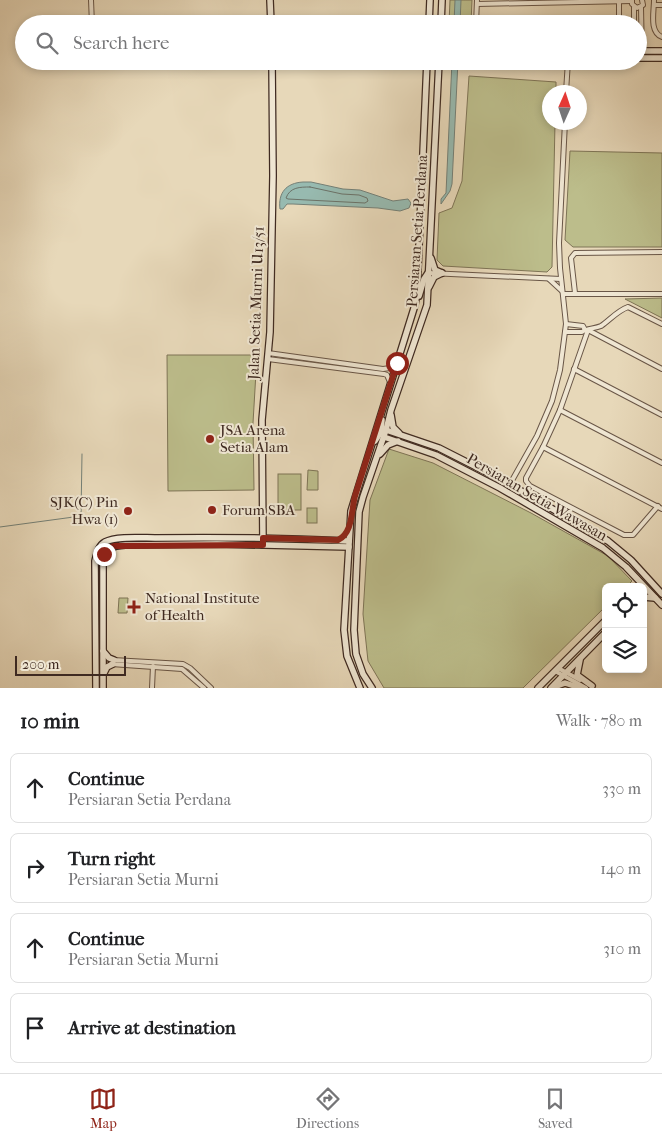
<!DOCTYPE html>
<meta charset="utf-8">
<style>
body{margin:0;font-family:"IM FELL French Canon",serif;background:#f2f2f2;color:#202124}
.controls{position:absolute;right:15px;bottom:15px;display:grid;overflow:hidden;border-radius:8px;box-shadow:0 2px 8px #0003}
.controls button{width:45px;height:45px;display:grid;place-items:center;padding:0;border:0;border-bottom:1px solid #e0e0e0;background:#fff;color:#202124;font:25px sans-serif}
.compass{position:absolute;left:542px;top:85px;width:45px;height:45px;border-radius:50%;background:#fff;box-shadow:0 2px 8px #0003;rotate:3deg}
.scale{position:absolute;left:15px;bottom:12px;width:111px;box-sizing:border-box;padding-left:5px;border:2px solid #3f2a21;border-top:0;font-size:14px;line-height:18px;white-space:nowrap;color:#3f2a21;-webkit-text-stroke:4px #efe6d2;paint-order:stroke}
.stop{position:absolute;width:15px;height:15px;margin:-11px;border:4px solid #8f2418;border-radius:50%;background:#fff}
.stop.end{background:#8f2418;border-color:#fff;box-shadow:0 1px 5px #0008}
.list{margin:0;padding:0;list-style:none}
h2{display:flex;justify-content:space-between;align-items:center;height:65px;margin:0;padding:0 20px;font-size:21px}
h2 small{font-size:16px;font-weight:400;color:#757577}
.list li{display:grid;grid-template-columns:32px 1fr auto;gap:15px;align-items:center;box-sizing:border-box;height:70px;margin:0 10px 10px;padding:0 10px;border:1px solid #e0e0e0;border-radius:8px}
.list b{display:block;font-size:19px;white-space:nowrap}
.list p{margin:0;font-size:16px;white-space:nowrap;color:#757577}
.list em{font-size:16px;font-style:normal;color:#757577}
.icon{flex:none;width:28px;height:28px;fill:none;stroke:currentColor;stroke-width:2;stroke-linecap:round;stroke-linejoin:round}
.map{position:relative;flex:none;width:662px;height:688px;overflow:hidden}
.search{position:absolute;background:#fff;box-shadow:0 2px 8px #0003;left:15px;right:15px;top:15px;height:55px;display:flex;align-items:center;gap:12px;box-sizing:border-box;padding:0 18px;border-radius:28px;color:#757577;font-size:19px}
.sheet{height:385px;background:#fff}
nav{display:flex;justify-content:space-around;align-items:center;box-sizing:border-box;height:70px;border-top:1px solid #e0e0e0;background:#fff;font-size:14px;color:#757577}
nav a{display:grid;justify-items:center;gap:2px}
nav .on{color:#8f2418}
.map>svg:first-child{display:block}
.green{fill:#bcbd8b;stroke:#7e7456}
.water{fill:#97bab0;stroke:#748077}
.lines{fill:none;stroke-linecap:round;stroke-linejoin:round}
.shore{stroke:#6b7268;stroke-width:1}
.stream{stroke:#748077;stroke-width:1}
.street-casing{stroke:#695647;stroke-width:6}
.secondary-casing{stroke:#3f2a21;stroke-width:8}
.street{stroke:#efe6d2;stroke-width:4}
.secondary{stroke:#efe6d2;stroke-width:5.5}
.route{stroke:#8f2418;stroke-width:6}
.poi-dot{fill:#8f2418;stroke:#efe6d2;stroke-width:2}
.labels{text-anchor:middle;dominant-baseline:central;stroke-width:4;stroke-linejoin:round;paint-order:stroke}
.street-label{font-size:15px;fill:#3f2a21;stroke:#efe6d2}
.poi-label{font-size:15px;fill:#3f2a21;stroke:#efe6d2;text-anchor:start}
</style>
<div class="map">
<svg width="662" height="688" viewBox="0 0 662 688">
<rect width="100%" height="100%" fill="#e7d8b9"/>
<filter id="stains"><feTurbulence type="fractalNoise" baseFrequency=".004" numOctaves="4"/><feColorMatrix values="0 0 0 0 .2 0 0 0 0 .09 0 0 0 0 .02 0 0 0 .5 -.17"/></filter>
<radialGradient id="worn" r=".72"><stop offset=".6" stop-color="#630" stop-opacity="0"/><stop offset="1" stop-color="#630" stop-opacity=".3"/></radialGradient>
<!-- green -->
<g class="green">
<path d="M450,0H472L471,24H449Z"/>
<path d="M469,76L556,82V92H550V122L555,123L552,267L547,272L443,266L437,260L439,213L452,208L462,181Z"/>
<path d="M570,151L662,153V247H573L565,240Z"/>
<path d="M662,298V318L625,299Z"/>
<path d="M167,355H257L253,423L254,490L168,491Z"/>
<path d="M389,449L433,463L531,513L608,556L632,581L626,587H606V606L523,688H384L368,661L363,614L370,500Z"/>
<path d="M308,470L318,471V490H307Z"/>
<rect x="278" y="474" width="23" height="36"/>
<rect x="307" y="508" width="10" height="15"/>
<path d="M119,598H128L127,613H118Z"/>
</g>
<!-- water -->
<g class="water">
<path d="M455,0H461L460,24H454Z"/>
<path d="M452,61H458L452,184L450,191L441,204V199L446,193Z"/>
<path d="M303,182H311L343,189L360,190L393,201L408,199L411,203L409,208L400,211L378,208L293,204H287L283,209H280C278,193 286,183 303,182Z"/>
</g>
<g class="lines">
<!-- shore -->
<path class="shore" d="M310,187L342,194L359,195L367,198L368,201L365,203L288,199L286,198C290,187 300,187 310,187Z"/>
<!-- stream -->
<path class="stream" d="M0,527L81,516L82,454"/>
<!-- street casing -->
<g class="street-casing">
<g id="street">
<path d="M91,0L92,24"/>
<path d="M654,0C654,12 649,32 662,37"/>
<path d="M632,1V4L637,8L643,5L642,0"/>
<path d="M477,4L632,1"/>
<path d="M654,5H662"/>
<path d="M634,7V24"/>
<path d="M641,7L642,58"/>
<path d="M476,24L477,0"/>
<path d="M619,24V2"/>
<path d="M566,92L568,61"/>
<path d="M429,273L561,279"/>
<path d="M549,279L562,291"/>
<path d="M575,293L571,258L575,253L662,252"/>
<path d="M564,294H662"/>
<path d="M566,324L583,326L585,330"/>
<path d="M588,330L560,410L543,447L526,478V481L530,486L624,535H633L658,506"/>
<path d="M588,330L662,369"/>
<path d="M565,332H582C587,328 594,329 601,326C610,320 617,311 628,307L662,324"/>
<path d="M268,353L383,369L390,368L396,364"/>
<path d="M268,359L384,374L387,375L390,382"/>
<path d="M574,369L662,415"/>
<path d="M560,410L662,463"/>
<path d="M543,447L662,509"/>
<path d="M510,484L537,436L552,401L560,370L566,324L560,268L559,243L565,122"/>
<path d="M113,660L183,664L190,668L211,688"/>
<path d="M111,664L182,669L204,688"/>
<path d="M558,668L580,680"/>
<path d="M555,671L586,688"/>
<path d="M152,688L153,666"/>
</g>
</g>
<!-- secondary casing -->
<g class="secondary-casing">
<g id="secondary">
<path d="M270,0L271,24"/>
<path d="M429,24L430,0"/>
<path d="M441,24L442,0"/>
<path d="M638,51H662"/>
<path d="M638,58H662"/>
<path d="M431,258L435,270L442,273"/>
<path d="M429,287L434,277L442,273"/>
<path d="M419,296L424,279L428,273"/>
<path d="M391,415L393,427L399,433"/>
<path d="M386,430L439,448L504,481L608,541L631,560L662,594"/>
<path d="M384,437L436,455L500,488L603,548L626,567L662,605"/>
<path d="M375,441L381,432L382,420"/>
<path d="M380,454L388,445L398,441"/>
<path d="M263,545L262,420L270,332L273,176L272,61"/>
<path d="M643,597L655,598"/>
<path d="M103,651L109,658L114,660"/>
<path d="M580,660L577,675L592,686"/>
<path d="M104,673L107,667L113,664"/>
<path d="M554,687L565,683L581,688"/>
<path d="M96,688L95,561C97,554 98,546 105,542C116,536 142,538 155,538C220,537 284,538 349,541"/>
<path d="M103,688V561C106,546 114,546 127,545L217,544L349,547"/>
<path d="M360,688L347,656L344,630L351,511L415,305L417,292L427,61"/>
<path d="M372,688L363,674L356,654L354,630L359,512L363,497L386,430L391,410L427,305L439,61"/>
<path d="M538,688L606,620"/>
<path d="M551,688L606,632"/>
</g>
</g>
<!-- street -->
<use href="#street" class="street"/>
<!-- secondary -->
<use href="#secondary" class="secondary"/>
</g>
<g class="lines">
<!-- route -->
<path class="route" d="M104,554L109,548L114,546L263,545V538L338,540C353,533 351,511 355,496L397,363"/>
</g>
<!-- markers -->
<g class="poi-dot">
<circle cx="210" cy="439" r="5"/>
<circle cx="212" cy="510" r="5"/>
<circle cx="128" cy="511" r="5"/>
<path d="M131.5 599.5h5v5h5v5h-5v5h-5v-5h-5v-5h5z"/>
</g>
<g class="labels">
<!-- street labels -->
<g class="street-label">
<text transform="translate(417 231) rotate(-86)">Persiaran Setia Perdana</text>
<text transform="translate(256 303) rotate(-88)">Jalan Setia Murni U13/51</text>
<text transform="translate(537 497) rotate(30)">Persiaran Setia Wawasan</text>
</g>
<!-- poi labels -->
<g class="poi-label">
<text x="220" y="430">JSA Arena<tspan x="220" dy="17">Setia Alam</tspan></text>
<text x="118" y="502" text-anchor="end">SJK(C) Pin<tspan x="118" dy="17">Hwa (1)</tspan></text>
<text x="222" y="510">Forum SBA</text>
<text x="145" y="598">National Institute<tspan x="145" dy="17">of Health</tspan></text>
</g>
</g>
<rect width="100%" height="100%" filter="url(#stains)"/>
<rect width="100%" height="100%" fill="url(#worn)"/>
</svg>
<div class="controls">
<button><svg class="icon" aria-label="locate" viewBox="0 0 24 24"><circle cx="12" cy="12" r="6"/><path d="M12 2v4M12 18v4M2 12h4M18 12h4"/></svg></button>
<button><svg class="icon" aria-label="layers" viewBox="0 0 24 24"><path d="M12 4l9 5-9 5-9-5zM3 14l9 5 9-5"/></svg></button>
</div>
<svg class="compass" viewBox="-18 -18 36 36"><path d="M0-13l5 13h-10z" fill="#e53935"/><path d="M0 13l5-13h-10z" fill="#757577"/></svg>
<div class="scale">200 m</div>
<div class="stop" style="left:397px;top:363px"></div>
<div class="stop end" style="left:104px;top:554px"></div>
<div class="search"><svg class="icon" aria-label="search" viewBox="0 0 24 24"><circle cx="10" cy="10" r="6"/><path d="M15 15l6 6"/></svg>Search here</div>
</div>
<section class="sheet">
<h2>10 min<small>Walk · 780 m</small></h2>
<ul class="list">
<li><svg class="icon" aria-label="ahead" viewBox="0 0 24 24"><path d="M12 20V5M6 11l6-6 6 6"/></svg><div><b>Continue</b><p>Persiaran Setia Perdana</p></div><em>330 m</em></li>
<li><svg class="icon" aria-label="right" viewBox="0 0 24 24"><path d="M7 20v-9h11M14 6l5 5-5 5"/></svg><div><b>Turn right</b><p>Persiaran Setia Murni</p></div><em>140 m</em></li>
<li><svg class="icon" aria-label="ahead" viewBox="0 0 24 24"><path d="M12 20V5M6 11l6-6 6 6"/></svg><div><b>Continue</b><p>Persiaran Setia Murni</p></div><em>310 m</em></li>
<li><svg class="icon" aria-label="arrive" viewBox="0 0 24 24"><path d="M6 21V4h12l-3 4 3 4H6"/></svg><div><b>Arrive at destination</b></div></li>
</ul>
</section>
<nav>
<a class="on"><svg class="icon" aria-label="map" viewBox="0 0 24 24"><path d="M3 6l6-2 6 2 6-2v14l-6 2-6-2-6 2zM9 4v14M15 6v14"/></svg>Map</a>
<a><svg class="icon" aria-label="directions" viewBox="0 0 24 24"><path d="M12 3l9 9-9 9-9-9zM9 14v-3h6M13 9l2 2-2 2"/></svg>Directions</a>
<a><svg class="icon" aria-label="saved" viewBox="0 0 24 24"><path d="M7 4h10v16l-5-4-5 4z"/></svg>Saved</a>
</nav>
